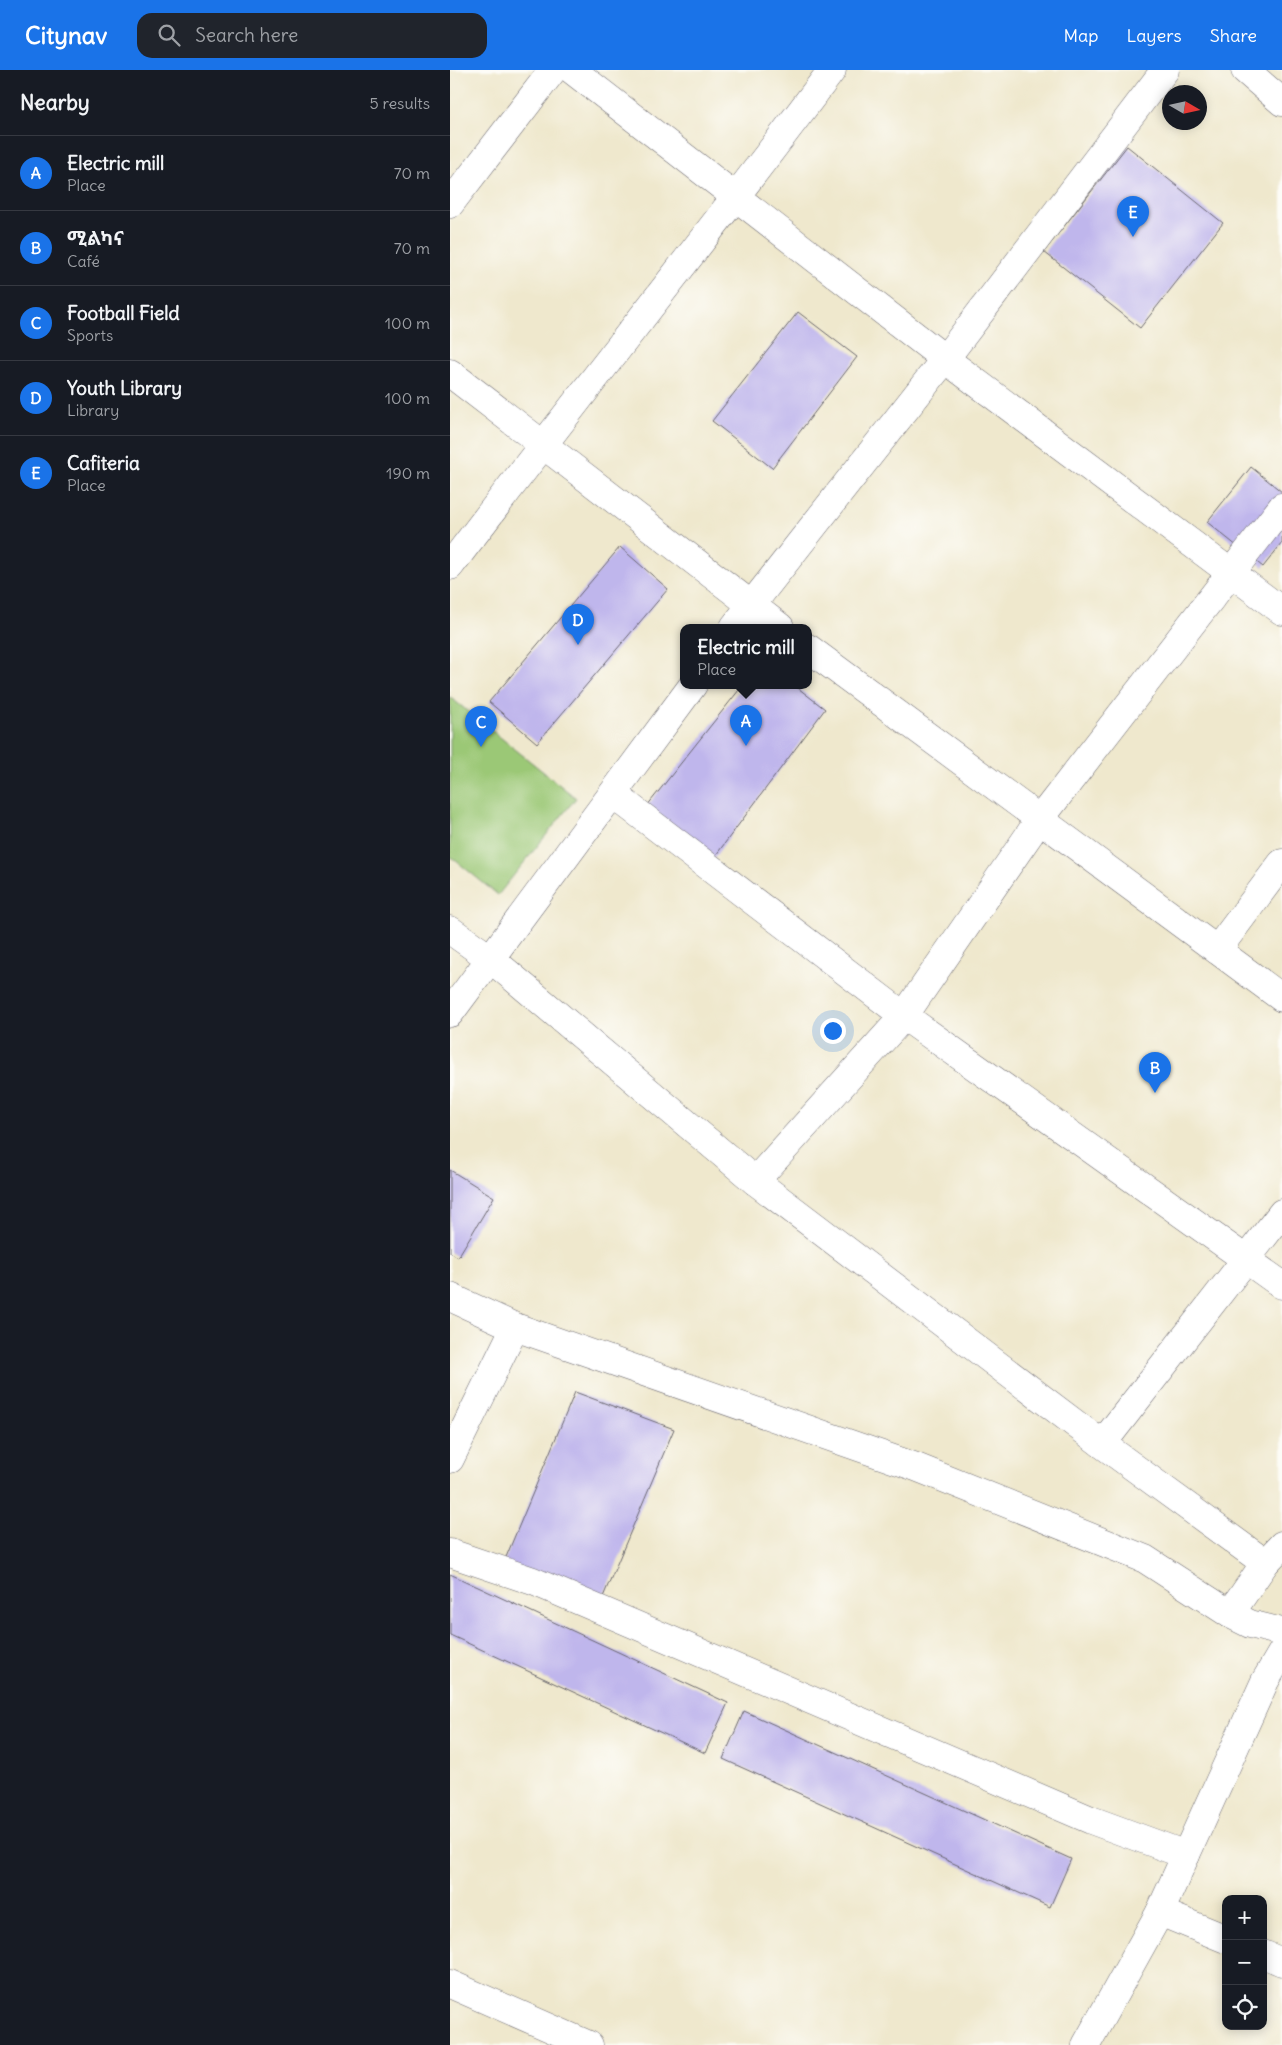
<!DOCTYPE html>
<meta charset="utf-8">
<style>
body{margin:0;font-family:Delius,"Noto Sans Ethiopic",sans-serif;background:#20242c;color:#f1f3f6}
.controls{position:absolute;right:15px;bottom:15px;display:grid;overflow:hidden;border-radius:10px;box-shadow:0 2px 12px #0003}
.controls button{width:45px;height:45px;display:grid;place-items:center;padding:0;border:0;border-bottom:1px solid #363941;background:#171b24;color:#f1f3f6;font:25px sans-serif}
.compass{position:absolute;left:712px;top:15px;width:45px;height:45px;border-radius:50%;background:#171b24;box-shadow:0 2px 12px #0003;rotate:99deg}
.you{position:absolute;left:382px;top:960px;width:18px;height:18px;margin:-12px;border:4px solid #fff;border-radius:50%;background:#1a73e8;box-shadow:0 0 0 8px #1a73e833}
.badge{display:grid;place-items:center;width:32px;height:32px;border-radius:50%;background:#1a73e8;color:#fff;font-size:16px;font-weight:700}
.pin{position:absolute;translate:-50% -41px;filter:drop-shadow(0 1px 2px #0008)}
.pin::after{content:'';position:absolute;top:26px;width:18px;height:15px;background:inherit;clip-path:polygon(0 0,100% 0,50% 100%)}
.popup{position:absolute;left:230px;top:554px;width:132px;height:65px;box-sizing:border-box;display:grid;place-content:center;border-radius:10px;background:#171b24;filter:drop-shadow(0 1px 4px #0005);font-size:16px;white-space:nowrap;color:#9ea1a6}
.popup b{font-size:19px;color:#f1f3f6}
.popup::after{content:'';position:absolute;left:50%;top:100%;margin-left:-10px;border:10px solid transparent;border-top-color:#171b24}
.list{margin:0;padding:0;list-style:none}
h2{display:flex;justify-content:space-between;align-items:center;height:65px;margin:0;padding:0 20px;font-size:21px}
h2 small{font-size:16px;font-weight:400;color:#9ea1a6}
.list li{display:grid;grid-template-columns:32px 1fr auto;gap:15px;align-items:center;box-sizing:border-box;height:75px;padding:0 20px;border-top:1px solid #363941}
.list b{display:block;font-size:19px;white-space:nowrap}
.list p{margin:0;font-size:16px;white-space:nowrap;color:#9ea1a6}
.list em{font-size:16px;font-style:normal;color:#9ea1a6}
.icon{flex:none;width:28px;height:28px;fill:none;stroke:currentColor;stroke-width:2;stroke-linecap:round;stroke-linejoin:round}
.map{position:relative;flex:none;width:832px;height:1975px;overflow:hidden}
header{display:flex;align-items:center;gap:30px;box-sizing:border-box;height:70px;padding:0 25px;background:#1a73e8;color:#fff}
header strong{font-size:24px}
nav{display:flex;gap:28px;margin-inline-start:auto;font-size:18px}
.search{width:350px;height:45px;background:#20242c;display:flex;align-items:center;gap:12px;box-sizing:border-box;padding:0 18px;border-radius:15px;color:#9ea1a6;font-size:19px}
main{display:flex}
aside{flex:1;background:#171b24}
.map>svg:first-child{display:block}
.green{fill:#9bc876;stroke:#5e7558}
.building{fill:#bfb6ec}
.lines{fill:none;stroke-linecap:round;stroke-linejoin:round}
.minor-casing{stroke:#6a676e;stroke-width:29}
.tertiary-casing{stroke:#6a676e;stroke-width:29}
.minor{stroke:#fff;stroke-width:28}
.tertiary{stroke:#fff;stroke-width:28}
</style>
<header>
<strong>Citynav</strong>
<div class="search"><svg class="icon" aria-label="search" viewBox="0 0 24 24"><circle cx="10" cy="10" r="6"/><path d="M15 15l6 6"/></svg>Search here</div>
<nav><a>Map</a><a>Layers</a><a>Share</a></nav>
</header>
<main>
<aside>
<h2>Nearby<small>5 results</small></h2>
<ul class="list">
<li><span class="badge">A</span><div><b>Electric mill</b><p>Place</p></div><em>70 m</em></li>
<li><span class="badge">B</span><div><b>ሚልካና</b><p>Café</p></div><em>70 m</em></li>
<li><span class="badge">C</span><div><b>Football Field</b><p>Sports</p></div><em>100 m</em></li>
<li><span class="badge">D</span><div><b>Youth Library</b><p>Library</p></div><em>100 m</em></li>
<li><span class="badge">E</span><div><b>Cafiteria</b><p>Place</p></div><em>190 m</em></li>
</ul>
</aside>
<div class="map">
<svg width="832" height="1975" viewBox="0 0 832 1975">
<rect width="100%" height="100%" fill="#fdfcf7"/>
<filter id="ink" filterUnits="userSpaceOnUse"><feTurbulence type="fractalNoise" baseFrequency=".02" numOctaves="2"/><feDisplacementMap in="SourceGraphic" scale="10" xChannelSelector="R" yChannelSelector="G"/><feConvolveMatrix kernelMatrix="1 2 1 2 8 2 1 2 1" color-interpolation-filters="sRGB"/></filter>
<filter id="wash" filterUnits="userSpaceOnUse"><feTurbulence type="fractalNoise" baseFrequency=".0096" numOctaves="4" result="noise"/><feDisplacementMap in="SourceGraphic" scale="20" xChannelSelector="R" yChannelSelector="G"/><feGaussianBlur stdDeviation="1.12" result="paint"/><feColorMatrix in="noise" values="0 0 0 0 0 0 0 0 0 0 0 0 0 0 0 0 0 1.4 0 .05"/><feComposite in="paint" operator="in"/></filter>
<g filter="url(#wash)">
<rect width="100%" height="100%" fill="#efe8cd"/>
<!-- green -->
<path class="green" d="M0,627L126,728L48,825L0,786Z"/>
<g id="blocks">
<!-- building -->
<g class="building">
<path d="M677,76L773,153L690,258L594,182Z"/>
<path d="M348,242L407,287L322,398L262,351Z"/>
<path d="M801,397L832,422V473L813,497L757,452Z"/>
<path d="M170,477L218,519L87,673L39,632Z"/>
<path d="M293,615H344L375,639L263,789L193,741Z"/>
<path d="M0,1100L44,1127L8,1187L0,1182Z"/>
<path d="M125,1322L224,1359L153,1527L54,1492Z"/>
<path d="M0,1504L278,1633L255,1683L0,1565Z"/>
<path d="M294,1641L621,1789L600,1837L273,1689Z"/>
</g>
</g>
</g>
<g filter="url(#ink)">
<use href="#blocks" fill-opacity="0" stroke="#6a676e" stroke-width="1"/>
<g class="lines">
<!-- minor casing -->
<g class="minor-casing">
<g id="minor">
<path d="M122,0L495,289L832,541"/>
<path d="M0,134L103,0"/>
<path d="M0,303L330,557"/>
<path d="M0,496C126,330 257,167 382,0"/>
<path d="M358,578L832,928"/>
<path d="M163,724L454,946L832,1215"/>
<path d="M0,860L41,889L305,1111L652,1374L815,1493"/>
<path d="M767,880L832,793"/>
<path d="M305,1111L454,946L590,749L832,437"/>
<path d="M652,1374L832,1143"/>
<path d="M0,1483L83,1511L641,1750L736,1785"/>
<path d="M780,1544L815,1493L832,1475"/>
<path d="M710,1842L776,1869"/>
<path d="M813,1884L832,1892"/>
<path d="M0,1914L139,1975"/>
<path d="M636,1975L710,1842L815,1611L832,1582"/>
</g>
</g>
<!-- tertiary casing -->
<g class="tertiary-casing">
<g id="tertiary">
<path d="M795,0L832,32"/>
<path d="M284,557L495,289L715,0"/>
<path d="M0,943L243,615"/>
<path d="M0,1227L65,1257L466,1397L695,1489L780,1544L800,1554L832,1562"/>
<path d="M0,1389L65,1257"/>
</g>
</g>
<!-- minor -->
<use href="#minor" class="minor"/>
<!-- tertiary -->
<use href="#tertiary" class="tertiary"/>
</g>
</g>
</svg>
<div class="controls">
<button>+</button>
<button>−</button>
<button><svg class="icon" aria-label="locate" viewBox="0 0 24 24"><circle cx="12" cy="12" r="6"/><path d="M12 2v4M12 18v4M2 12h4M18 12h4"/></svg></button>
</div>
<svg class="compass" viewBox="-18 -18 36 36"><path d="M0-13l5 13h-10z" fill="#e53935"/><path d="M0 13l5-13h-10z" fill="#9ea1a6"/></svg>
<div class="you"></div>
<div class="pin badge" style="left:296px;top:676px">A</div>
<div class="popup"><b>Electric mill</b>Place</div>
<div class="pin badge" style="left:705px;top:1023px">B</div>
<div class="pin badge" style="left:31px;top:677px">C</div>
<div class="pin badge" style="left:128px;top:575px">D</div>
<div class="pin badge" style="left:683px;top:167px">E</div>
</div>
</main>
